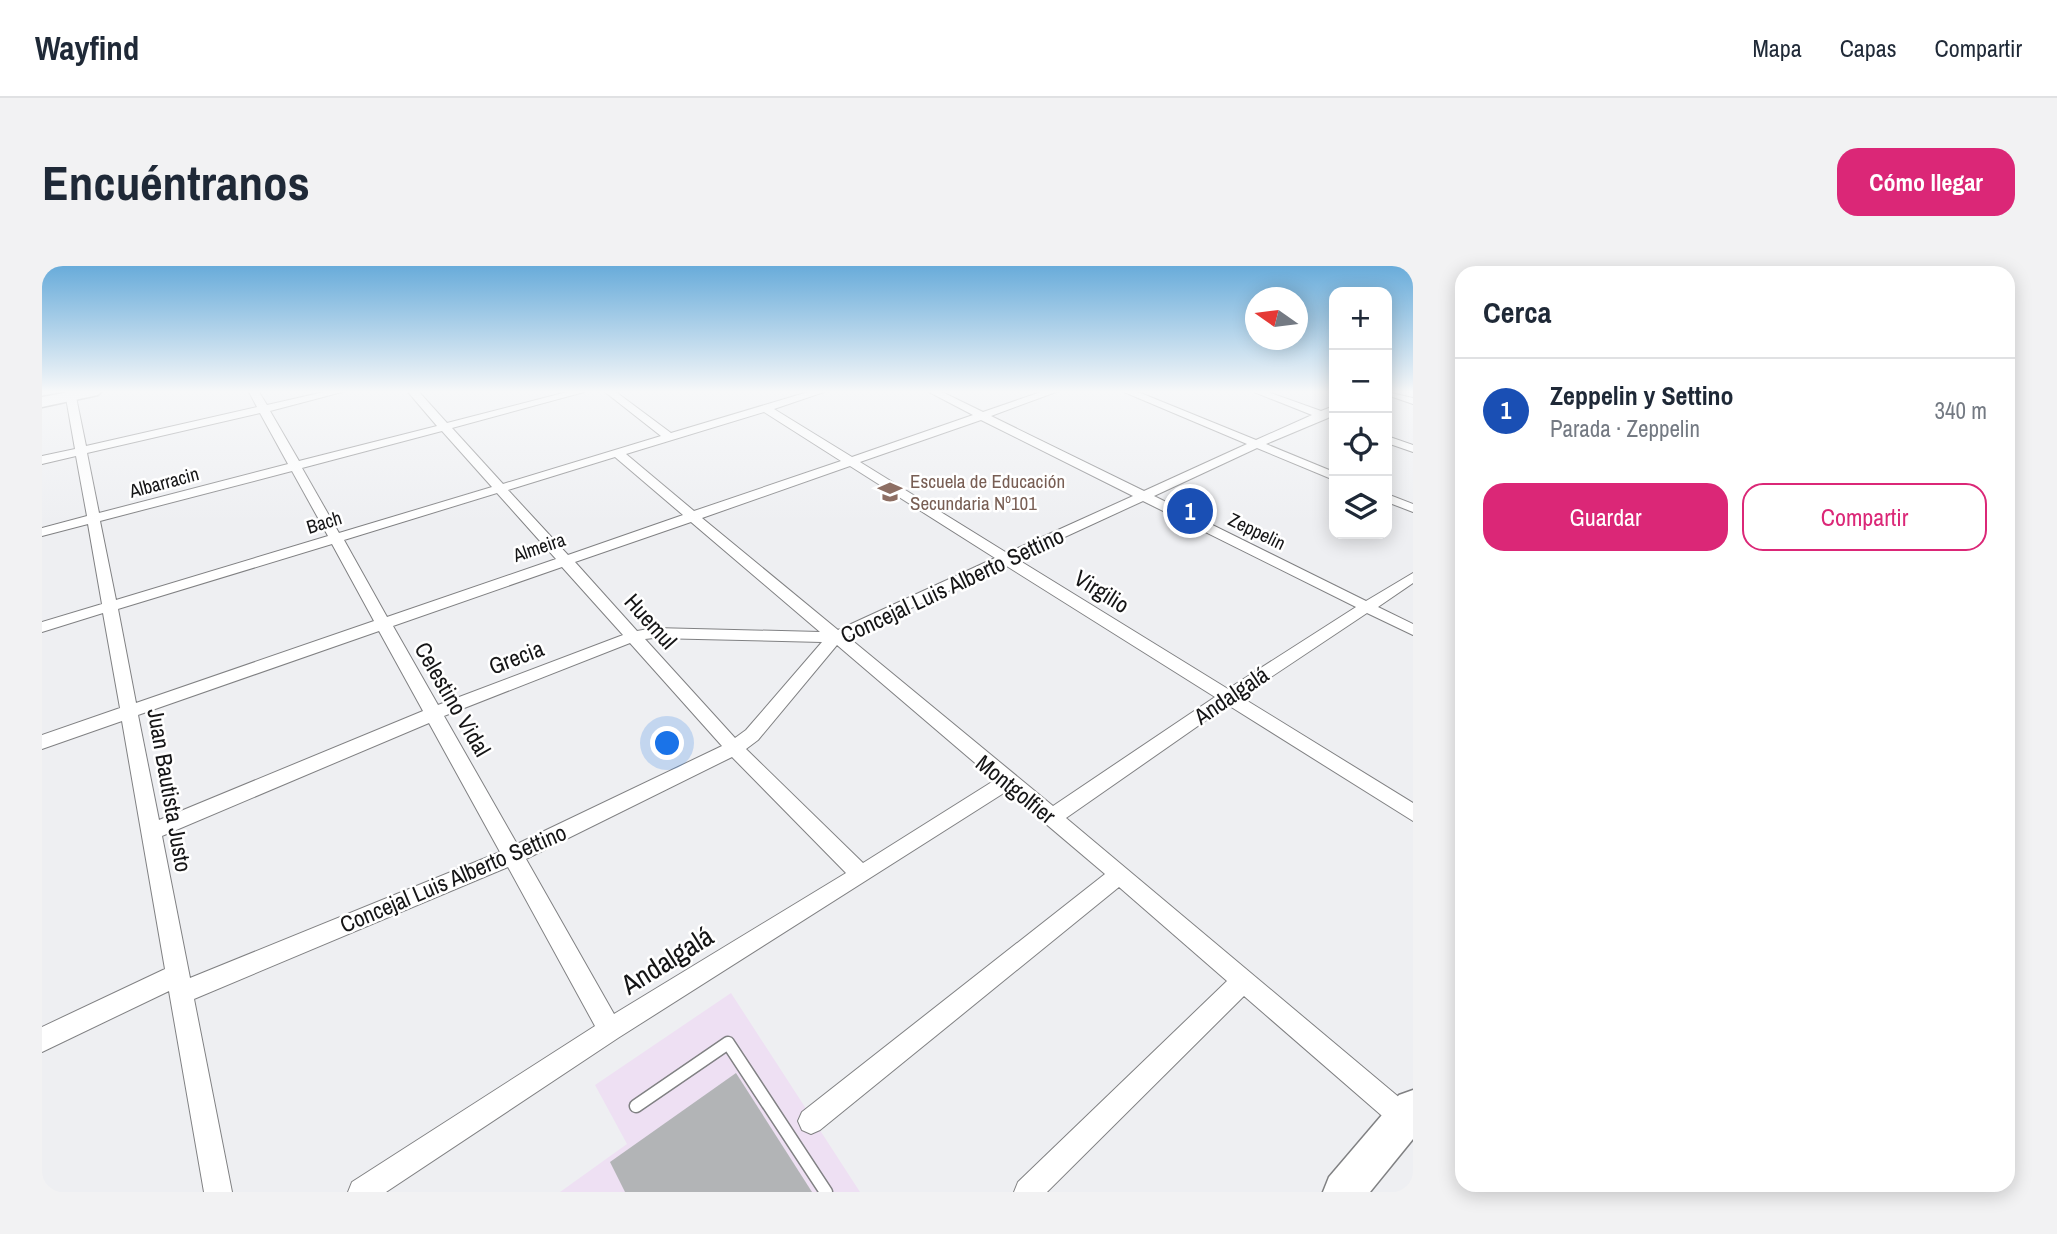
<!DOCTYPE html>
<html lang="es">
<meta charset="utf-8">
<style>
body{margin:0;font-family:"Archivo Narrow",sans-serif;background:#f2f2f3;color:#1f2937}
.controls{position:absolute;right:21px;top:21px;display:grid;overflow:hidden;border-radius:14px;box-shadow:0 4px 18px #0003}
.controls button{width:63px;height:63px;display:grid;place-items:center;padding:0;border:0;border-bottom:2px solid #e0e1e3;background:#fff;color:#1f2937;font:35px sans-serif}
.compass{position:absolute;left:1203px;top:21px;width:63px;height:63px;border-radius:50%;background:#fff;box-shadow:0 4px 18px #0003;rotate:284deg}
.you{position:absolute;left:626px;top:478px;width:24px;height:24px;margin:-18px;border:5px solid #fff;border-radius:50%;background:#1a73e8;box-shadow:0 0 0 10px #1a73e833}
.badge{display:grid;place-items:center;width:46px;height:46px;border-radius:50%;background:#db2777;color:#fff;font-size:23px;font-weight:700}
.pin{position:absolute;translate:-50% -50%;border:4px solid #fff;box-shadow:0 2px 7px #0006}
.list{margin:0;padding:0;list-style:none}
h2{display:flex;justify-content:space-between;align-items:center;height:91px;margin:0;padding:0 28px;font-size:30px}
h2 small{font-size:23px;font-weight:400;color:#747a83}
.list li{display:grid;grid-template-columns:46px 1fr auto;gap:21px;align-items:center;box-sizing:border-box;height:105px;padding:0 28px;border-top:2px solid #e0e1e3}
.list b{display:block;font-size:26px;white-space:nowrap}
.list p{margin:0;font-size:23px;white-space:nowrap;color:#747a83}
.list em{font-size:23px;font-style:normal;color:#747a83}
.actions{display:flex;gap:14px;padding:21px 28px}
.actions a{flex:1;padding:16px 0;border:2px solid #db2777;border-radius:21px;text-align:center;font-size:24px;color:#db2777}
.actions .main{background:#db2777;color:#fff}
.icon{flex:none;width:38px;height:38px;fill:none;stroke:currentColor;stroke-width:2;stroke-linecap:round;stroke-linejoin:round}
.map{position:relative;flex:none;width:1371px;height:926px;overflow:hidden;border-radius:21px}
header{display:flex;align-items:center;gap:42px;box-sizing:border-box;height:98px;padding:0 35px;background:#fff;border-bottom:2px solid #e0e1e3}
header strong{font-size:33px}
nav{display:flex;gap:38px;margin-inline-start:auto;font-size:24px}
.intro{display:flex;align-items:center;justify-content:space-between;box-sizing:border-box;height:168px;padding:0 42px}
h1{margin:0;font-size:49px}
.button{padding:18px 32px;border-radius:21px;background:#db2777;color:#fff;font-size:24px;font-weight:700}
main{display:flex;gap:42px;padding:0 42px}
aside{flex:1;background:#fff;border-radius:21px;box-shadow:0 4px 18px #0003}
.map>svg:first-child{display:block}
.industrial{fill:#eee0f3}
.building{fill:#b2b4b6}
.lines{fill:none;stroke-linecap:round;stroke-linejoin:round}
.lane-casing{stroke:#808183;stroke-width:15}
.street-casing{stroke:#808183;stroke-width:2}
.secondary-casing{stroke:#808183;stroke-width:3}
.lane{stroke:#fff;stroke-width:12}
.street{fill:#fff;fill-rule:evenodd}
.secondary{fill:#fff;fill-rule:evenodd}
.labels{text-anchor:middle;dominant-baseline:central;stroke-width:5;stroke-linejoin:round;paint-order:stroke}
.far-education-label{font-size:19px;fill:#785e54;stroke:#fff;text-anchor:start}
.far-street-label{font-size:19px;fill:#151516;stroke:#fff}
.street-label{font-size:23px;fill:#151516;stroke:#fff}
.near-street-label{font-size:28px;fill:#151516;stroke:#fff}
</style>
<header>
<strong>Wayfind</strong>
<nav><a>Mapa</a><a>Capas</a><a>Compartir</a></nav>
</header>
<div class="intro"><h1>Encuéntranos</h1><a class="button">Cómo llegar</a></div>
<main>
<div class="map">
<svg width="1371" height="926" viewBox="0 0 1371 926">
<rect width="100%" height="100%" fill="#eeeff2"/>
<!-- industrial -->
<path class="industrial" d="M689,727L818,926H518L585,878L553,819Z"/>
<!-- building -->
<path class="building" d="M694,807L770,926H583L568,896Z"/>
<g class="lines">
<!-- lane casing -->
<g class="lane-casing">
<path id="lane" d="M594,840L686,777L784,926"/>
</g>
<!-- street casing -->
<g class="street-casing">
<g id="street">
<path d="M23,126H33L44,180L215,141L207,126H217L225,139L282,126H300L228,145L257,195L395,160L366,126H377L405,157L525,126H542L410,162L461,218L619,170L563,126H574L629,167L766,126H782L732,143L810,191L931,149L887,126H900L941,146L999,126H1014L949,150L1102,225L1205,178L1082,126H1096L1214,174L1270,149L1212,126H1226L1279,145L1292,140V147L1286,152L1224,178L1292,206V214L1215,182L1112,230L1324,335L1371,307V317L1336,341L1371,358V369L1325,347L1199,431L1371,537V555L1186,439L1024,552L1371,843V863L1363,866L1354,862L1202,730L1005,926H972L976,916L1185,715L1077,621L778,864L769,868L760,864L756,855L760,846L1063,608L965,525L576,772L344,926H306L310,916L553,760L466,601L152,733L190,926H162L127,725L0,786V761L123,703L80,455L0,483V469L78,442L61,347L0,366V356L60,338L46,258L0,270V262L45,250L34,190L0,198V190L33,183ZM722,146L799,195L652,245L584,188ZM218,147L246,198L57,247L45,187ZM939,154L1091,230L965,287L818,196ZM400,165L450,221L297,267L260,202ZM573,191L641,249L526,289L466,224ZM808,200L953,292L796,364L660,252ZM250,205L286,270L74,334L58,255ZM455,227L514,293L345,351L302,274ZM1101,235L1314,341L1186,423L975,293ZM649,256L778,366L612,362L595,365L533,296ZM290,278L332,355L94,437L76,343ZM963,299L1173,431L1011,540L806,371ZM520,301L581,369L396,439L351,360ZM337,365L381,445L117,554L96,449ZM612,372L780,376L704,464L693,472L603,373ZM588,377L680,480L475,578L402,450ZM795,379L953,514L821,597L704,483L716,474ZM387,457L458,586L148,712L120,570ZM690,491L804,607L572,748L484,593Z"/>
<path d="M1345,126L1371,132V138L1345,129Z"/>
<path d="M1345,170L1371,179V186L1345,177Z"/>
<path d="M1345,228L1371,238V246L1345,236Z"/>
</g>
</g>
<!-- secondary casing -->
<g class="secondary-casing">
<g id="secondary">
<path d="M28,126H59L56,129L0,141V131Z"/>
<path d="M1371,824V873L1328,926H1281L1287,911L1357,829Z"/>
</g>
</g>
<!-- lane -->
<use href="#lane" class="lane"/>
<!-- street -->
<use href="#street" class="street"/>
<!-- secondary -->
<use href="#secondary" class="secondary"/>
</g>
<!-- sky -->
<linearGradient id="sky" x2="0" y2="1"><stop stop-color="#69acda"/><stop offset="0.49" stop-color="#f7f8f9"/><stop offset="1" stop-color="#f7f8f9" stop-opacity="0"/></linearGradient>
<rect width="1371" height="256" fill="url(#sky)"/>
<!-- icons -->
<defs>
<g id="school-bare" transform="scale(1.89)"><path d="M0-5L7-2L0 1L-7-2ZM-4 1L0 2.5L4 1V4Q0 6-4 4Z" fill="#8d6e63" stroke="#fff" stroke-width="2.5" paint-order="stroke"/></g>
</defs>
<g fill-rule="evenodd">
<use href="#school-bare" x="848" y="226"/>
</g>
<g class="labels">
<!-- far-education labels -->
<g class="far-education-label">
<text x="868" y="215">Escuela de Educación<tspan x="868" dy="22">Secundaria Nº101</tspan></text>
</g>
<!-- far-street labels -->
<g class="far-street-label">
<text transform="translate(122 216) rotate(-15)">Albarracin</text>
<text transform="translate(282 256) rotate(-17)">Bach</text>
<text transform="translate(1215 265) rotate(26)">Zeppelin</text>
<text transform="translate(497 281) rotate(-19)">Almeira</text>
</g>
<!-- street labels -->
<g class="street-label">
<text transform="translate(910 319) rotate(-25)">Concejal Luis Alberto Settino</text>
<text transform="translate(1060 325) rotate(32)">Virgilio</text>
<text transform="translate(609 355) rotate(48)">Huemul</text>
<text transform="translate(474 391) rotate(-21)">Grecia</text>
<text transform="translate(1189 429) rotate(-34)">Andalgalá</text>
<text transform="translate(411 433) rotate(60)">Celestino Vidal</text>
<text transform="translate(974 523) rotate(39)">Montgolfier</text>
<text transform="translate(128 524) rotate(80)">Juan Bautista Justo</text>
<text transform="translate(411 612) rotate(-23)">Concejal Luis Alberto Settino</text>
</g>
<!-- near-street labels -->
<g class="near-street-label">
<text transform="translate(625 694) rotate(-32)">Andalgalá</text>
</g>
</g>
</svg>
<div class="controls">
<button>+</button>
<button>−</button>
<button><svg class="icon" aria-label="locate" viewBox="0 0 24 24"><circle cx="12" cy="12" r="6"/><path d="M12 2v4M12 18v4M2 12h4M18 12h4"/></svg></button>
<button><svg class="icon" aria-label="layers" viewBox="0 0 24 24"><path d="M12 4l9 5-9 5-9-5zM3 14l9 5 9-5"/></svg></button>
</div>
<svg class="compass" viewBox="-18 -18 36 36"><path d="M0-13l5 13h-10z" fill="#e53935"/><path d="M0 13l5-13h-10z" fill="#747a83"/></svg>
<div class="you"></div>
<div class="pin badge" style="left:1148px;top:245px;background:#1a4fb4">1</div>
</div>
<aside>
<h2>Cerca<small></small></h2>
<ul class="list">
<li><span class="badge" style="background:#1a4fb4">1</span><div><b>Zeppelin y Settino</b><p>Parada · Zeppelin</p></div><em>340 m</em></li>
</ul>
<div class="actions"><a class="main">Guardar</a><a>Compartir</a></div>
</aside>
</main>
